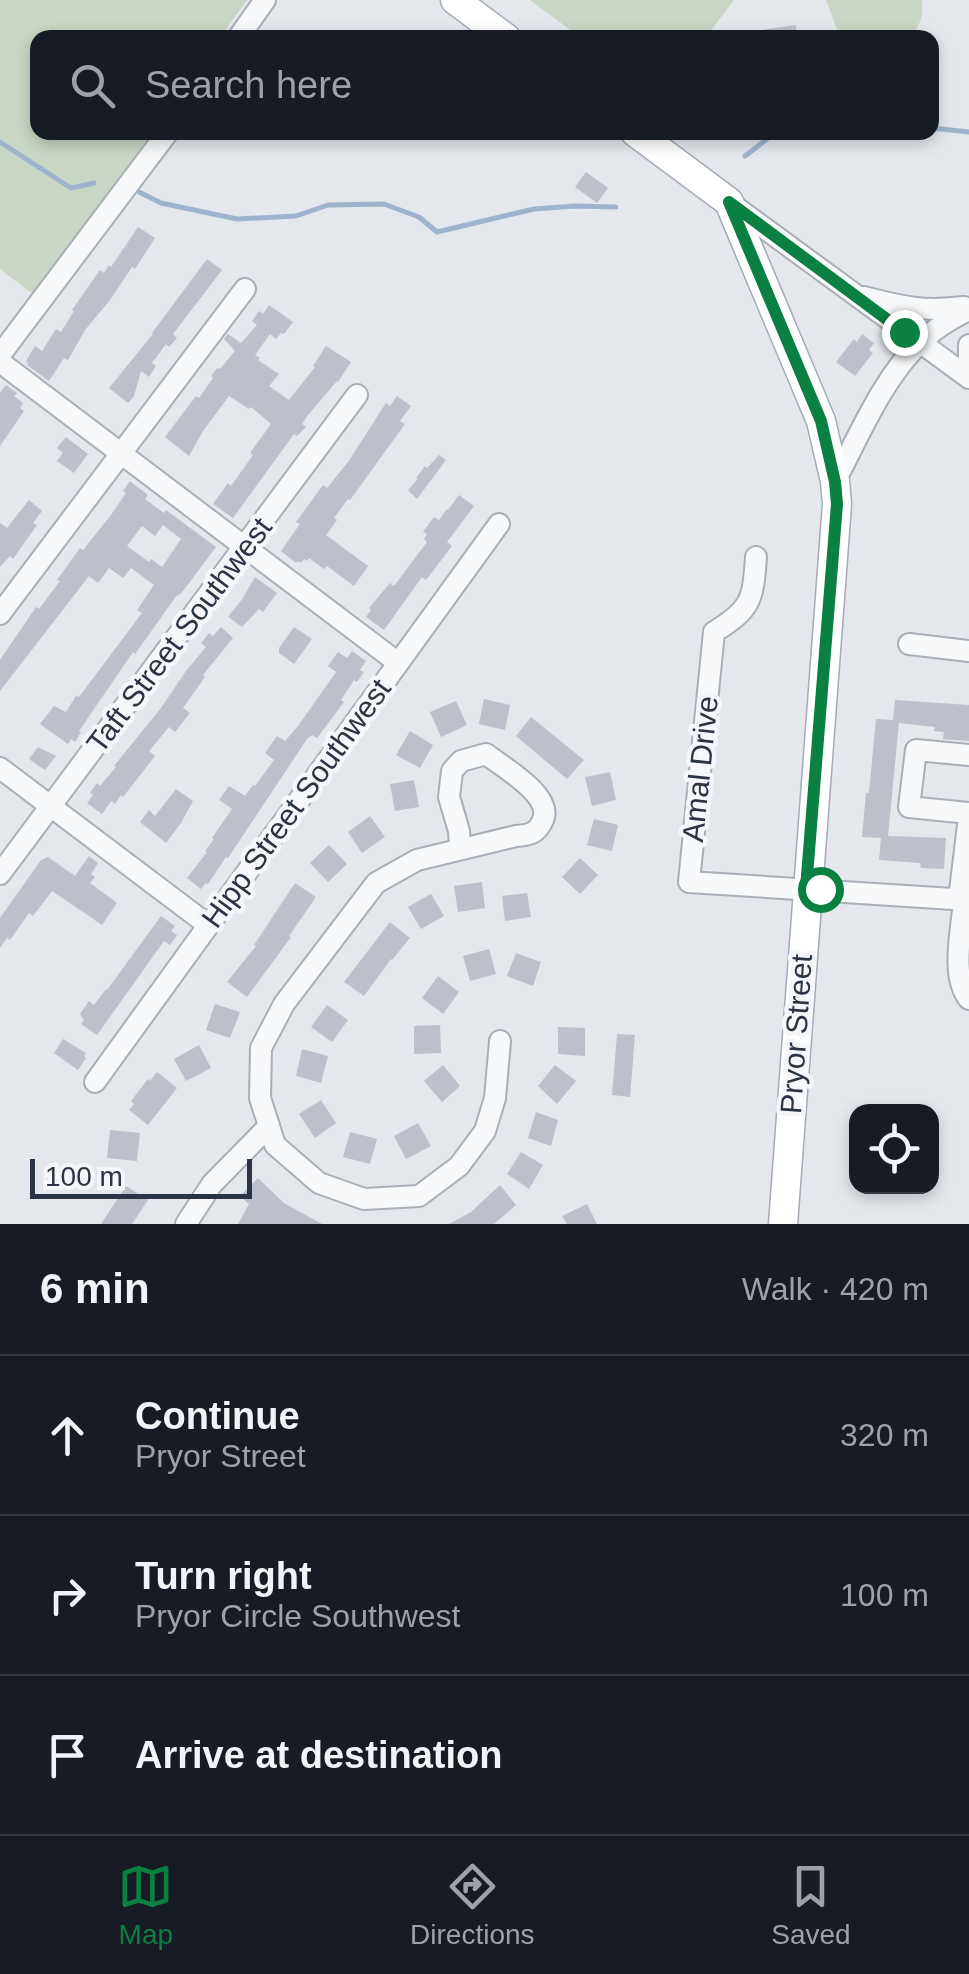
<!DOCTYPE html>
<meta charset="utf-8">
<style>
body{margin:0;font-family:Helvetica,sans-serif;background:#242831;color:#f1f3f6}
.controls{position:absolute;right:30px;bottom:30px;display:grid;overflow:hidden;border-radius:20px;box-shadow:0 5px 15px #0003}
.controls button{width:90px;height:90px;display:grid;place-items:center;padding:0;border:0;border-bottom:2px solid #363941;background:#171b24;color:#f1f3f6;font:50px sans-serif}
.scale{position:absolute;left:30px;bottom:25px;width:222px;box-sizing:border-box;padding-left:10px;border:5px solid #2b3445;border-top:0;font-size:28px;line-height:35px;white-space:nowrap;color:#2b3445;-webkit-text-stroke:8px #f4f6f9;paint-order:stroke}
.stop{position:absolute;width:30px;height:30px;margin:-22px;border:8px solid #0b8043;border-radius:50%;background:#fff}
.stop.end{background:#0b8043;border-color:#fff;box-shadow:0 2px 10px #0008}
.list{margin:0;padding:0;list-style:none}
h2{display:flex;justify-content:space-between;align-items:center;height:130px;margin:0;padding:0 40px;font-size:42px}
h2 small{font-size:32px;font-weight:400;color:#9ea1a6}
.list li{display:grid;grid-template-columns:65px 1fr auto;gap:30px;align-items:center;box-sizing:border-box;height:160px;padding:0 40px;border-top:2px solid #363941}
.list b{display:block;font-size:38px;white-space:nowrap}
.list p{margin:0;font-size:32px;white-space:nowrap;color:#9ea1a6}
.list em{font-size:32px;font-style:normal;color:#9ea1a6}
.icon{flex:none;width:55px;height:55px;fill:none;stroke:currentColor;stroke-width:2;stroke-linecap:round;stroke-linejoin:round}
.map{position:relative;flex:none;width:969px;height:1224px;overflow:hidden}
.search{position:absolute;background:#171b24;box-shadow:0 5px 15px #0003;left:30px;right:30px;top:30px;height:110px;display:flex;align-items:center;gap:25px;box-sizing:border-box;padding:0 35px;border-radius:20px;color:#9ea1a6;font-size:38px}
.sheet{height:610px;background:#171b24}
nav{display:flex;justify-content:space-around;align-items:center;box-sizing:border-box;height:140px;border-top:2px solid #363941;background:#171b24;font-size:28px;color:#9ea1a6}
nav a{display:grid;justify-items:center;gap:5px}
nav .on{color:#0b8043}
.map>svg:first-child{display:block}
.green{fill:#c9d6c5}
.lines{fill:none;stroke-linecap:round;stroke-linejoin:round}
.stream{stroke:#9fb4cc;stroke-width:5}
.building{fill:#bbc0ca;fill-rule:evenodd}
.minor-casing{stroke:#a9aeb7;stroke-width:24}
.major-casing{stroke:#a3abb8;stroke-width:31}
.minor{stroke:#f7f8fa;stroke-width:20}
.major{stroke:#fff;stroke-width:28}
.route{stroke:#0b8043;stroke-width:12}
.labels{text-anchor:middle;dominant-baseline:central;stroke-width:9;stroke-linejoin:round;paint-order:stroke}
.street-label{font-size:30px;fill:#2b3445;stroke:#f4f6f9}
</style>
<div class="map">
<svg width="969" height="1224" viewBox="0 0 969 1224">
<rect width="100%" height="100%" fill="#e4e7ec"/>
<!-- green -->
<g class="green">
<path d="M0,0H247L220,37L38,38V132L152,133L33,294L0,269Z"/>
<path d="M530,0H734L706,37L593,38L590,35L587,37L581,38Z"/>
<path d="M826,0H922C924,15 920,25 911,37H840Z"/>
</g>
<g class="lines">
<!-- stream -->
<g class="stream">
<path d="M932,128L969,132"/>
<path d="M0,142L71,188L94,183"/>
<path d="M745,156L776,132"/>
<path d="M139,192L161,203L237,219L296,216L328,205L384,204L419,217L437,232L534,209L575,206L616,207"/>
</g>
</g>
<!-- building -->
<g class="building">
<path d="M796,25L797,38H762L761,30Z"/>
<path d="M586,172L608,188L597,203L575,187Z"/>
<path d="M138,227L155,238L135,269L132,267L110,300L85,330L68,360L64,358L49,381L27,365L28,363L26,361L35,346L42,351L56,329L61,332L74,311L72,310L100,270L104,273L109,265L111,267Z"/>
<path d="M207,259L222,270L173,334L177,338L169,347L166,344L152,363L156,366L149,377L141,371L134,396L128,403L109,388L153,334L152,333Z"/>
<path d="M269,305L293,322L284,334L281,333L276,339L270,334L255,355L260,358L258,360L279,374L269,386L289,400L315,367L313,366L326,346L351,362L338,382L337,381L308,415L302,424L306,427L297,436L294,434L233,518L213,504L228,483L231,486L253,455L250,453L271,424L251,407L249,409L229,396L203,431L189,456L165,437L196,396L199,398L213,378L211,376L217,368L220,369L235,351L224,339L228,334L241,343L257,325L252,321L259,311L263,314Z"/>
<path d="M862,334L874,343L869,350L873,353L855,376L836,362L854,339L857,342Z"/>
<path d="M6,385L17,393L14,396L23,403L20,408L24,411L0,446V393Z"/>
<path d="M397,396L411,406L400,421L405,424L350,500L348,499L334,518L337,520L326,535L368,566L354,586L327,566L324,569L309,558L307,561L304,559L301,563L298,561L296,563L281,551L300,524L296,522L323,485L327,488L348,462L386,403L390,406Z"/>
<path d="M66,437L88,454L74,473L57,461L63,453L57,448Z"/>
<path d="M439,455L446,460L417,499L408,490L418,479L416,478L425,466L427,468Z"/>
<path d="M130,481L148,495L145,499L164,513L166,510L216,547L183,591L178,596L177,595L135,654L133,652L79,731L81,732L75,742L71,739L68,744L40,724L54,706L66,712L76,696L79,697L142,613L137,610L154,585L131,568L123,578L109,568L98,583L89,576L0,691V660L36,607L39,609L60,581L57,580L80,548L83,550L111,515L126,493L123,491ZM163,525L181,539L162,567L151,559L149,562L127,546L142,526L155,536Z"/>
<path d="M459,495L474,506L447,542L452,546L426,580L422,577L384,630L366,617L371,610L369,608L390,583L394,586L427,542L424,539L427,534L423,532L434,517L439,520L447,509L448,510Z"/>
<path d="M29,500L42,511L33,523L37,525L13,559L10,556L0,567V523L7,528Z"/>
<path d="M255,577L277,593L263,612L259,609L242,627L228,617L243,598Z"/>
<path d="M221,627L233,638L203,675L205,677L183,708L190,713L175,732L169,727L149,751L155,756L123,797L121,795L115,804L111,801L102,814L87,803L93,795L90,793L97,783L100,786L116,767L114,766L161,708L186,671L206,647L201,643L209,633L213,636Z"/>
<path d="M294,627L312,639L294,664L279,653V648Z"/>
<path d="M352,651L366,661L360,670L364,672L357,682L354,680L341,700L344,702L317,738L312,735L307,739L228,858L226,857L208,884L206,883L201,889L187,878L207,852L205,851L214,839L212,838L232,809L219,800L229,786L245,796L253,785L255,786L274,760L265,753L277,736L285,741L298,726L336,672L328,666L338,652L347,658Z"/>
<path d="M484,699L510,705L505,730L479,724Z"/>
<path d="M895,700L969,705V741L943,739L944,732L934,731L935,727L899,723L888,836L946,838L944,869L921,868L920,863L879,860L881,838L862,837L866,793H869L876,719L893,720Z"/>
<path d="M456,701L467,725L441,737L430,712Z"/>
<path d="M531,717L584,760L567,779L516,736Z"/>
<path d="M410,731L433,745L420,768L396,755Z"/>
<path d="M38,747L56,756L45,770L29,759Z"/>
<path d="M610,772L616,800L592,806L585,777Z"/>
<path d="M414,780L419,807L395,811L390,784Z"/>
<path d="M176,789L193,801L181,823L166,843L140,822L149,810L155,816Z"/>
<path d="M370,816L385,837L362,853L348,832Z"/>
<path d="M594,819L618,825L612,851L587,845Z"/>
<path d="M329,845L347,864L328,882L310,863Z"/>
<path d="M89,856L98,863L91,874L95,877L90,883L117,903L102,925L52,891L33,916L29,913L10,940L7,938L0,948V918L41,860L48,857L75,876Z"/>
<path d="M580,858L598,875L580,894L562,877Z"/>
<path d="M482,882L485,908L458,912L454,886Z"/>
<path d="M295,883L316,897L289,936L291,937L247,997L227,982L256,946L254,945Z"/>
<path d="M527,893L531,917L505,921L502,896Z"/>
<path d="M431,894L444,916L421,929L408,907Z"/>
<path d="M161,916L175,926L171,931L177,935L170,945L164,941L97,1035L81,1024L84,1020L80,1014L89,1001L94,1005L106,989L107,990Z"/>
<path d="M390,922L410,938L392,960L391,959L364,996L344,982Z"/>
<path d="M489,949L496,974L470,981L463,956Z"/>
<path d="M516,953L541,962L533,986L507,976Z"/>
<path d="M438,976L459,992L443,1014L422,998Z"/>
<path d="M215,1004L240,1012L230,1038L206,1030Z"/>
<path d="M327,1005L348,1020L332,1042L311,1027Z"/>
<path d="M440,1025L441,1053L414,1054V1026Z"/>
<path d="M558,1027L585,1028V1056L558,1054Z"/>
<path d="M617,1034L635,1035L630,1097L612,1095Z"/>
<path d="M63,1039L86,1053L84,1056L86,1058L78,1070L54,1053Z"/>
<path d="M199,1045L211,1068L186,1081L174,1059Z"/>
<path d="M302,1049L328,1056L321,1083L296,1076Z"/>
<path d="M443,1065L460,1086L442,1102L424,1081Z"/>
<path d="M555,1065L576,1081L557,1104L538,1086Z"/>
<path d="M157,1072L177,1088L148,1125L129,1110L134,1104L131,1101L148,1079L150,1081Z"/>
<path d="M321,1100L336,1123L315,1138L299,1114Z"/>
<path d="M536,1112L558,1120L551,1146L528,1138Z"/>
<path d="M418,1123L431,1146L406,1159L394,1136Z"/>
<path d="M110,1130L140,1133L137,1161L107,1158Z"/>
<path d="M350,1132L377,1139L370,1164L343,1157Z"/>
<path d="M521,1152L543,1165L529,1189L507,1174Z"/>
<path d="M258,1178L284,1203L322,1224H238L249,1204L240,1196Z"/>
<path d="M500,1185L516,1205L494,1224H449L471,1212Z"/>
<path d="M126,1186L148,1200L132,1224H101Z"/>
<path d="M587,1204L597,1224H567L562,1216Z"/>
</g>
<g class="lines">
<!-- minor casing -->
<g class="minor-casing">
<g id="minor">
<path d="M238,38L265,0"/>
<path d="M730,203L969,378"/>
<path d="M864,297C903,307 924,312 964,307"/>
<path d="M0,355L168,132"/>
<path d="M0,362L397,662"/>
<path d="M969,378V345"/>
<path d="M835,481C859,436 884,375 923,340C937,327 952,318 969,310"/>
<path d="M756,557C753,599 752,609 714,632L689,882L969,900"/>
<path d="M0,614L245,289"/>
<path d="M909,644L969,651"/>
<path d="M969,755L916,750L909,807L969,813"/>
<path d="M0,768L208,925"/>
<path d="M0,874L357,395"/>
<path d="M959,899L969,817"/>
<path d="M964,900C962,928 950,976 969,999"/>
<path d="M95,1082L499,524"/>
<path d="M269,1126L275,1145L319,1183L364,1199L419,1196L459,1166L485,1131L495,1098L500,1041"/>
<path d="M186,1224L212,1184L269,1126L260,1098L261,1048L284,1004L376,883L417,860L516,836C529,835 536,834 542,822C556,797 504,768 486,754L461,761L452,771L449,797L459,831L460,849"/>
</g>
</g>
<!-- major casing -->
<g class="major-casing">
<g id="major">
<path d="M455,0L506,38"/>
<path d="M635,132L729,202L821,421L835,481L837,504L783,1224"/>
</g>
</g>
<!-- minor -->
<use href="#minor" class="minor"/>
<!-- major -->
<use href="#major" class="major"/>
</g>
<g class="lines">
<!-- route -->
<path class="route" d="M820,889L806,888L837,504L835,482L821,421L729,202L904,332"/>
</g>
<g class="labels">
<!-- street labels -->
<g class="street-label">
<text transform="translate(179 635) rotate(-53)">Taft Street Southwest</text>
<text transform="translate(700 769) rotate(-84)">Amal Drive</text>
<text transform="translate(296 803) rotate(-54)">Hipp Street Southwest</text>
<text transform="translate(796 1034) rotate(-86)">Pryor Street</text>
</g>
</g>
</svg>
<div class="controls">
<button><svg class="icon" aria-label="locate" viewBox="0 0 24 24"><circle cx="12" cy="12" r="6"/><path d="M12 2v4M12 18v4M2 12h4M18 12h4"/></svg></button>
</div>
<div class="scale">100 m</div>
<div class="stop" style="left:820px;top:889px"></div>
<div class="stop end" style="left:904px;top:332px"></div>
<div class="search"><svg class="icon" aria-label="search" viewBox="0 0 24 24"><circle cx="10" cy="10" r="6"/><path d="M15 15l6 6"/></svg>Search here</div>
</div>
<section class="sheet">
<h2>6 min<small>Walk · 420 m</small></h2>
<ul class="list">
<li><svg class="icon" aria-label="ahead" viewBox="0 0 24 24"><path d="M12 20V5M6 11l6-6 6 6"/></svg><div><b>Continue</b><p>Pryor Street</p></div><em>320 m</em></li>
<li><svg class="icon" aria-label="right" viewBox="0 0 24 24"><path d="M7 20v-9h11M14 6l5 5-5 5"/></svg><div><b>Turn right</b><p>Pryor Circle Southwest</p></div><em>100 m</em></li>
<li><svg class="icon" aria-label="arrive" viewBox="0 0 24 24"><path d="M6 21V4h12l-3 4 3 4H6"/></svg><div><b>Arrive at destination</b></div></li>
</ul>
</section>
<nav>
<a class="on"><svg class="icon" aria-label="map" viewBox="0 0 24 24"><path d="M3 6l6-2 6 2 6-2v14l-6 2-6-2-6 2zM9 4v14M15 6v14"/></svg>Map</a>
<a><svg class="icon" aria-label="directions" viewBox="0 0 24 24"><path d="M12 3l9 9-9 9-9-9zM9 14v-3h6M13 9l2 2-2 2"/></svg>Directions</a>
<a><svg class="icon" aria-label="saved" viewBox="0 0 24 24"><path d="M7 4h10v16l-5-4-5 4z"/></svg>Saved</a>
</nav>
